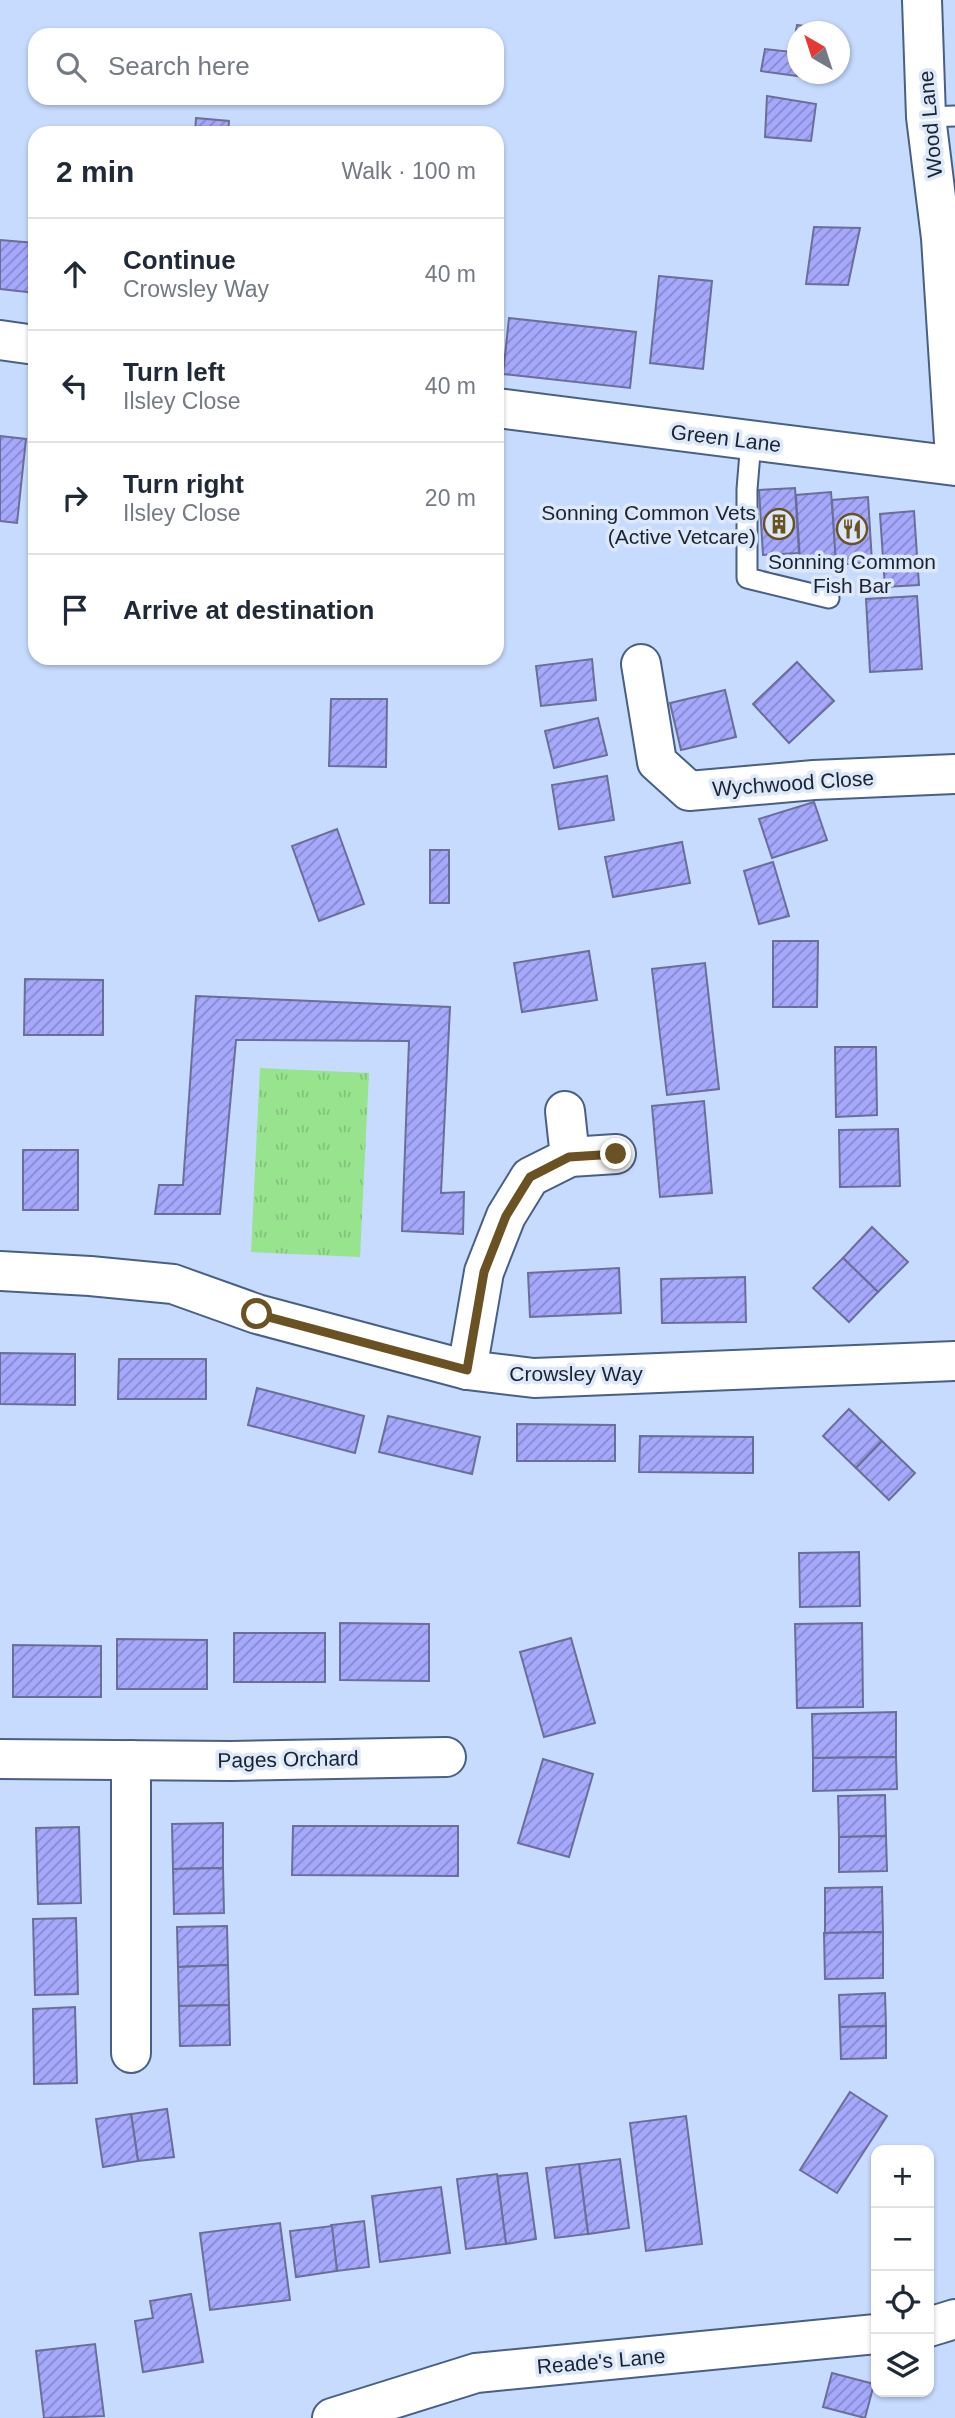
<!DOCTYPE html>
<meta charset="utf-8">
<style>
body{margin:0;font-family:Arial,sans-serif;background:#f6f6f7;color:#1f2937}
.controls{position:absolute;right:21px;bottom:21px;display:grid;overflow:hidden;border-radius:14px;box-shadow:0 2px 5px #0004}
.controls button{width:63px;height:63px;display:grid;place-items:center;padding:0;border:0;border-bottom:2px solid #e0e1e3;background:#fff;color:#1f2937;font:35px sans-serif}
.compass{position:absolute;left:787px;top:21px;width:63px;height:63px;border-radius:50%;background:#fff;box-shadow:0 2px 5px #0004;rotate:321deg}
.stop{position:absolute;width:21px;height:21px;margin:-16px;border:5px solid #6a5222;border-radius:50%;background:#fff}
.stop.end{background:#6a5222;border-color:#fff;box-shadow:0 2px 7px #0008}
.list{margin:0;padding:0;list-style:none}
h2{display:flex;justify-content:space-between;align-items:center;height:91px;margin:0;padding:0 28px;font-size:30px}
h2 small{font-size:23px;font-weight:400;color:#747a83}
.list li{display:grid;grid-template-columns:46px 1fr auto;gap:21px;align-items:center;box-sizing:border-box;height:112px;padding:0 28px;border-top:2px solid #e0e1e3}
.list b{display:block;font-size:26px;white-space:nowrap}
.list p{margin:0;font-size:23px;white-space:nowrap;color:#747a83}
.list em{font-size:23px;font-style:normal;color:#747a83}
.icon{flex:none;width:38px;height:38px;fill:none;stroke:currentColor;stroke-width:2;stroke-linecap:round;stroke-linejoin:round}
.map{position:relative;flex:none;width:955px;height:2418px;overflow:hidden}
.search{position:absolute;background:#fff;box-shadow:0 2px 5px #0004;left:28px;top:28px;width:476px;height:77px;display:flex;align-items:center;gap:18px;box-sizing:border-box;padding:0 24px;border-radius:21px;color:#747a83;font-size:26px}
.panel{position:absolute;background:#fff;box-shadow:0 2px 5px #0004;left:28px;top:126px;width:476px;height:539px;border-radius:21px}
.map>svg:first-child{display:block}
.grass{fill:url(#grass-tufts)}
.building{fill:url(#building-hatch);stroke:#6b6e99;stroke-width:2}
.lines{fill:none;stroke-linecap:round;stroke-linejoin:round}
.service-casing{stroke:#4a5f85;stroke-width:23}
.minor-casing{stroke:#4a5f85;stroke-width:42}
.tertiary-casing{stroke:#4a5f85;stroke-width:42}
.service{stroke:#fff;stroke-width:19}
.minor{stroke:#fff;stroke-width:38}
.tertiary{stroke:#fff;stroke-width:38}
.route{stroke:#6a5222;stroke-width:9}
.labels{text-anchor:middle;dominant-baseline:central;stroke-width:7;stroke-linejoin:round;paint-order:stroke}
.street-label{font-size:21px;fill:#192333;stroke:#dde8f9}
.poi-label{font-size:21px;fill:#192333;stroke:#dde8f9;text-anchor:end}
</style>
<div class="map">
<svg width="955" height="2418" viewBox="0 0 955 2418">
<defs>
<pattern id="grass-tufts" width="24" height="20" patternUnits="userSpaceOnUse" patternTransform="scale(1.75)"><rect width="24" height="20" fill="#98e38e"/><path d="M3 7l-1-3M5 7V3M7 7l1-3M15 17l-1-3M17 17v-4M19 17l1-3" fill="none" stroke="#82c27b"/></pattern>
<pattern id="building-hatch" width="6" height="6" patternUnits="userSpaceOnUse" patternTransform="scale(1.75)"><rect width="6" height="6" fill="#a5a8fb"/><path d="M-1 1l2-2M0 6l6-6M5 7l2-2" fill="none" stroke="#8688cc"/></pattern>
</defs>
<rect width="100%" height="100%" fill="#c7dbfe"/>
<!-- grass -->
<path class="grass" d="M260,1068L369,1073L360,1257L251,1252Z"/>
<!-- building -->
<g class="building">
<path d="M797,25L832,29L831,32H797V74H827L826,80L761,71L765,49L792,52Z"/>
<path d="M767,96L816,104L811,141L765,137Z"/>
<path d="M196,118L229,121L228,133H195Z"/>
<path d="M814,227L860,228L848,285L806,284Z"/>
<path d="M0,240L35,243V293L0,289Z"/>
<path d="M659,276L712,281L703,369L650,363Z"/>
<path d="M509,318L636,332L630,388L503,374Z"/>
<path d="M0,436L26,439L17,523L0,521Z"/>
<path d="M795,488L799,553L763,555L759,490Z"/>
<path d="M831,492L836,558L800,560L796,495Z"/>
<path d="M868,497L872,562L836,565L832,500Z"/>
<path d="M914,511L919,585L885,587L880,514Z"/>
<path d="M917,596L922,669L870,672L866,599Z"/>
<path d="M592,659L596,700L541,706L536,666Z"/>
<path d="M797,662L834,701L789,743L753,704Z"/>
<path d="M725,690L736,737L681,750L670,703Z"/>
<path d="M331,699H387L386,767L329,766Z"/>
<path d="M598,718L607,755L554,768L545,731Z"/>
<path d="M607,776L614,820L559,829L552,785Z"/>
<path d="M814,802L827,840L772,858L759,819Z"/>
<path d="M337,829L364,904L319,921L292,846Z"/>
<path d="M682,842L690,883L613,897L605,857Z"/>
<rect x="430" y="850" width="19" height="53"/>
<path d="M773,862L789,916L759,924L744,871Z"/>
<path d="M773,941H818L817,1007H773Z"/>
<path d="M589,951L597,1000L522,1012L514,963Z"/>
<path d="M705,963L719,1089L667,1095L652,969Z"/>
<path d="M25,979L103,980V1035H24Z"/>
<path d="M196,996L450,1007L441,1193L464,1192L463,1234L402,1231L409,1041L236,1040L220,1214H155L159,1185H183Z"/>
<path d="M835,1047H876L877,1115L836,1117Z"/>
<path d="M704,1101L712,1193L660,1197L652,1106Z"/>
<path d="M898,1129L900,1186L840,1187L839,1130Z"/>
<rect x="23" y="1150" width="55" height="60"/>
<path d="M872,1227L908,1262L878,1292L843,1258Z"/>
<path d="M843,1258L878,1292L849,1322L813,1288Z"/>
<path d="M619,1268L621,1313L530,1317L528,1273Z"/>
<path d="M745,1277L746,1322L662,1323L661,1279Z"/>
<path d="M0,1353L75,1354V1405L0,1404Z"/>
<path d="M119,1359H206V1399H118Z"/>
<path d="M257,1388L364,1416L355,1453L248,1425Z"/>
<path d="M849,1409L882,1441L856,1468L823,1436Z"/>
<path d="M388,1416L480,1437L472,1474L379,1452Z"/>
<path d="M517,1424L615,1425V1461H517Z"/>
<path d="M640,1436L753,1437V1473L639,1472Z"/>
<path d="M882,1441L915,1473L889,1500L856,1468Z"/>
<path d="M859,1552L860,1606L800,1607L799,1553Z"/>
<path d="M340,1623L429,1624V1681L340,1680Z"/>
<path d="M862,1623L863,1707L797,1708L795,1624Z"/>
<rect x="234" y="1633" width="91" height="49"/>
<path d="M571,1638L595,1723L544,1737L520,1652Z"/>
<path d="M117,1639L207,1640V1689H117Z"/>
<path d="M13,1645L101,1646V1697H13Z"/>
<path d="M896,1712V1757L813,1758L812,1714Z"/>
<path d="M896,1757L897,1789L813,1791V1758Z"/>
<path d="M543,1759L593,1774L569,1857L518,1843Z"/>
<path d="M885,1795L886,1836L839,1837L838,1796Z"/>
<path d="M223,1823V1868L173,1869L172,1824Z"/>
<path d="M293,1826H458V1876L292,1875Z"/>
<path d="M79,1827L81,1903L38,1904L36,1828Z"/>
<path d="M886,1836L887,1871L839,1872V1837Z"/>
<path d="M223,1868L224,1913L174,1914L173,1869Z"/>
<path d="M882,1887L883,1932L825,1933V1888Z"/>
<path d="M76,1918L78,1994L35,1995L33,1919Z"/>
<path d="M227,1926L228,1965L178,1967L177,1927Z"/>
<path d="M883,1932V1978L825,1979L824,1933Z"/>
<path d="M228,1965L229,2005L179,2006L178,1967Z"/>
<path d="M885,1993L886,2026L840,2027L839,1995Z"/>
<path d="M229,2005L230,2045L180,2046L179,2006Z"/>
<path d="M75,2007L77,2083L34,2084L33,2009Z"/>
<path d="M886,2026V2058L841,2059L840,2027Z"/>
<path d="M850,2092L887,2116L837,2193L800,2170Z"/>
<path d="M167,2109L174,2157L138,2161L131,2114Z"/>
<path d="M131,2114L138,2161L103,2167L96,2119Z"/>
<path d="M686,2116L702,2244L646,2251L630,2123Z"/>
<path d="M620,2159L629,2228L588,2234L579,2164Z"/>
<path d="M579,2164L588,2234L555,2238L546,2168Z"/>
<path d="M527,2173L536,2239L506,2244L497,2176Z"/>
<path d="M497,2174L506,2244L466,2249L457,2179Z"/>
<path d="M441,2187L450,2253L380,2262L372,2196Z"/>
<path d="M364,2221L369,2267L337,2271L331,2225Z"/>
<path d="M280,2223L290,2300L210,2310L200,2233Z"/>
<path d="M332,2226L337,2271L296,2277L290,2231Z"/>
<path d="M191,2294L203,2362L143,2372L135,2321L153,2318L150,2301Z"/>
<path d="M95,2344L104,2416L44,2418L36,2351Z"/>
<path d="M832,2373L874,2384L865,2418L823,2407Z"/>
</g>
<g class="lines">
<!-- service casing -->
<g class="service-casing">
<g id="service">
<path d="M926,117L955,116"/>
<path d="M751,441L747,489V578L829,598"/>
</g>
</g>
<!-- minor casing -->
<g class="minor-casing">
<g id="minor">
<path d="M0,340L35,345"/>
<path d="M497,408L955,466"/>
<path d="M641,664L657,762L689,791L814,780L955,774"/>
<path d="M565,1111L570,1157"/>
<path d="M0,1271L90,1276L173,1284L257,1314L467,1370L534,1378L955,1361"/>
<path d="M467,1370L484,1272L506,1216L530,1177L570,1157L616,1154"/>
<path d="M0,1759L231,1761L446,1757"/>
<path d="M131,1760V2053"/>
</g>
</g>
<!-- tertiary casing -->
<g class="tertiary-casing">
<g id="tertiary">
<path d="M922,0L926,117L941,238L955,458"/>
<path d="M929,2327L955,2319"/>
<path d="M332,2418L476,2373L876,2334"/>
</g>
</g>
<!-- service -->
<use href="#service" class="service"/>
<!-- minor -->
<use href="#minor" class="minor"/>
<!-- tertiary -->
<use href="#tertiary" class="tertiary"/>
</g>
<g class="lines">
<!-- route -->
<path class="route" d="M257,1314L467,1370L484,1272L506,1216L530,1177L569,1157L616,1154"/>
</g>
<!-- icons -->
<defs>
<g id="building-ring" transform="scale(1.575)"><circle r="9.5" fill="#dde8f9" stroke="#6a5222" stroke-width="1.5"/><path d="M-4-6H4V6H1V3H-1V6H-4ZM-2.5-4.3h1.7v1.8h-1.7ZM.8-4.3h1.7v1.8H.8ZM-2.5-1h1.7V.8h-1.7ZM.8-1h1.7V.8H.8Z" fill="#6a5222"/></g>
<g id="restaurant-ring" transform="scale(1.575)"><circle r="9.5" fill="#dde8f9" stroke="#6a5222" stroke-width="1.5"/><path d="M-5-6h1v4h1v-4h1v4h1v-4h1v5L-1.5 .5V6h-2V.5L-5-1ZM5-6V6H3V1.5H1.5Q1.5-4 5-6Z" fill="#6a5222"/></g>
</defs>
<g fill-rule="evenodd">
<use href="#building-ring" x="779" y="524"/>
<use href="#restaurant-ring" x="852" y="529"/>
</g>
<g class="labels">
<!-- street labels -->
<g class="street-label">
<text transform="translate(930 124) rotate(-95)">Wood Lane</text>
<text transform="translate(726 438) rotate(7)">Green Lane</text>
<text transform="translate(793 783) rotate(-4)">Wychwood Close</text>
<text x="576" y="1373">Crowsley Way</text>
<text transform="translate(288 1759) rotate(-1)">Pages Orchard</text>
<text transform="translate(601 2361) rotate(-5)">Reade's Lane</text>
</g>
<!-- poi labels -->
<g class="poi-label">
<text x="756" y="512">Sonning Common Vets<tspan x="756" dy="24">(Active Vetcare)</tspan></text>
<text x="852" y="561" text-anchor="middle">Sonning Common<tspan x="852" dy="24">Fish Bar</tspan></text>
</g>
</g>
</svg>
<div class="controls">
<button>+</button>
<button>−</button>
<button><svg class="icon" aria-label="locate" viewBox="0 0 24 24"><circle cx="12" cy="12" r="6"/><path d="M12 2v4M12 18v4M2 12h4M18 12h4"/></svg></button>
<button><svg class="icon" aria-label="layers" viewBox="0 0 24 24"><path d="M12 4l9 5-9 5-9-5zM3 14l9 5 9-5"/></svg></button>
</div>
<svg class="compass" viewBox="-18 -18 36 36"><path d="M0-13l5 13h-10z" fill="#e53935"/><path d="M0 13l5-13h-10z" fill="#747a83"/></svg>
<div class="stop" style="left:257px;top:1314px"></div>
<div class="stop end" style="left:616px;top:1154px"></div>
<div class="search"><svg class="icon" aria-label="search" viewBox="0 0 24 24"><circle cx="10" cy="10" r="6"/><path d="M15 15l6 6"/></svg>Search here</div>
<section class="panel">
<h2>2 min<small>Walk · 100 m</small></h2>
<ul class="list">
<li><svg class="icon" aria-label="ahead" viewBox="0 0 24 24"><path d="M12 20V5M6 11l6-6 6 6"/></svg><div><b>Continue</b><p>Crowsley Way</p></div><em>40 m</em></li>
<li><svg class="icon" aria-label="left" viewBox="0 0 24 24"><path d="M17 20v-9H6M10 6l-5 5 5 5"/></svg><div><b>Turn left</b><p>Ilsley Close</p></div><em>40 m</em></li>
<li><svg class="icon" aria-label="right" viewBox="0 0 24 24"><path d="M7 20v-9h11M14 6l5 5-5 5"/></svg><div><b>Turn right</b><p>Ilsley Close</p></div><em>20 m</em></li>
<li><svg class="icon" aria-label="arrive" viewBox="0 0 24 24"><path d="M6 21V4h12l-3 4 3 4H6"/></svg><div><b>Arrive at destination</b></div></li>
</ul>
</section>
</div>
